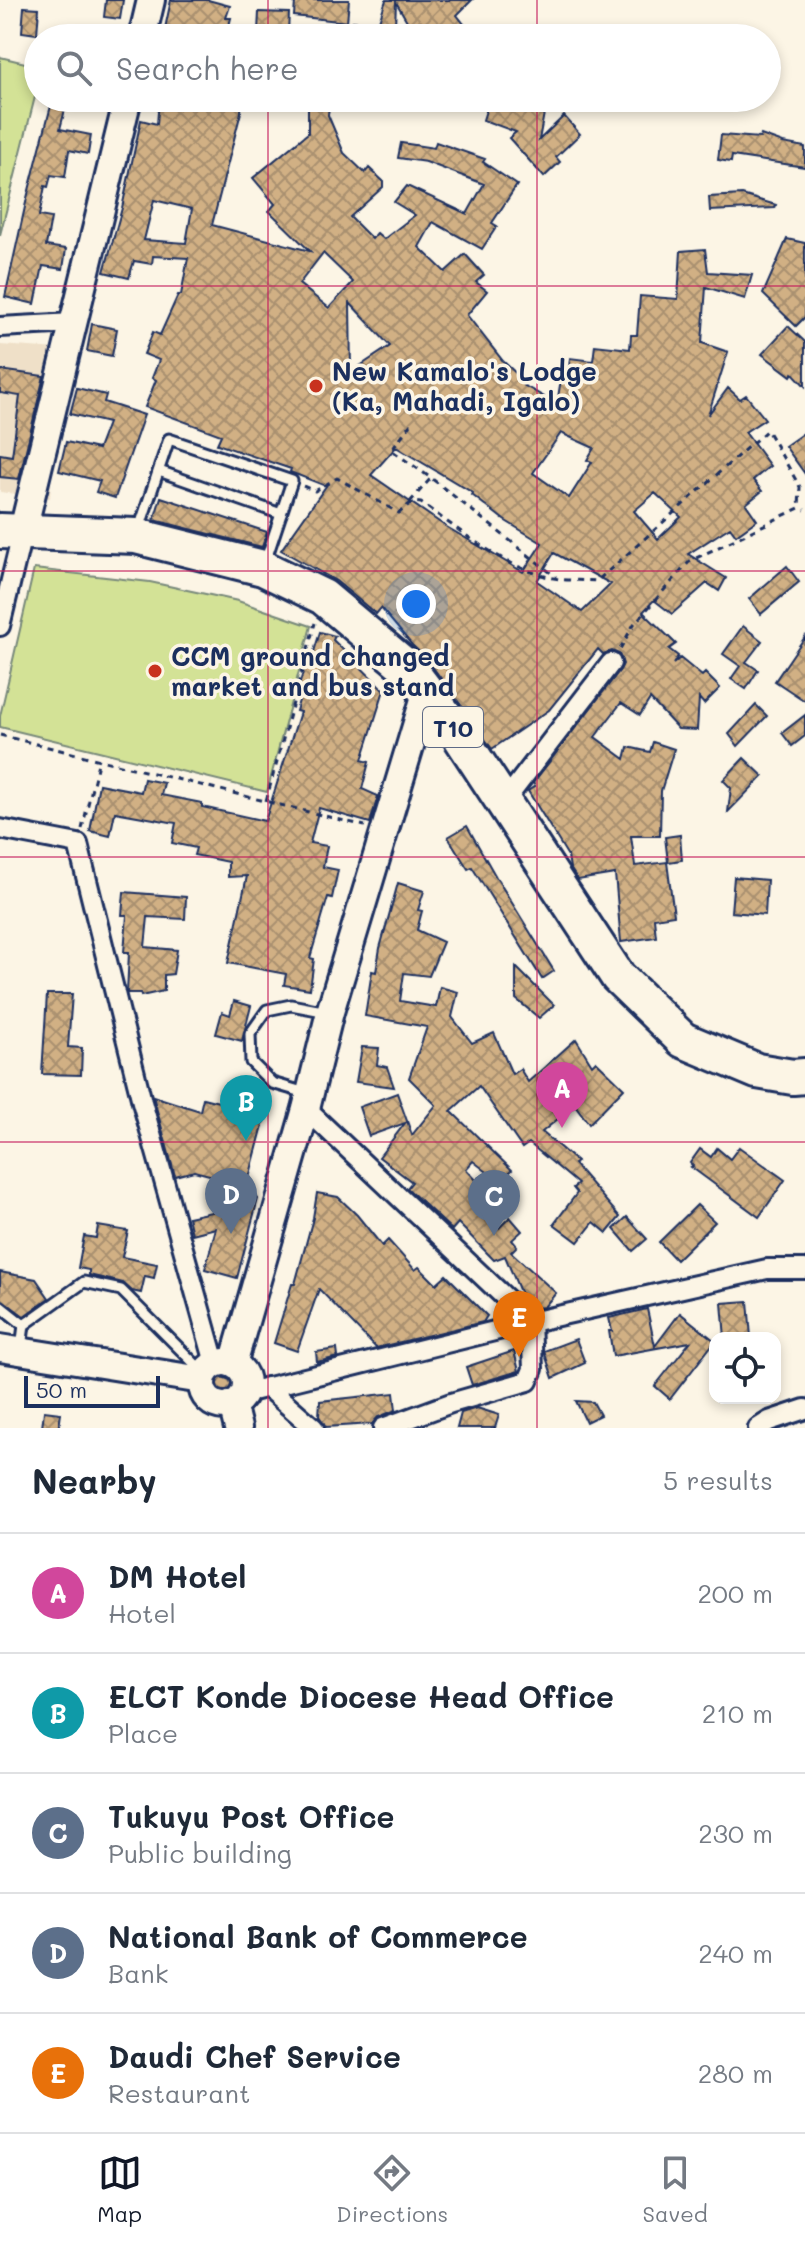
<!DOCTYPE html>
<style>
body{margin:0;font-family:Mali,sans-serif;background:#f6f6f7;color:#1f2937}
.controls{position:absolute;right:24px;bottom:24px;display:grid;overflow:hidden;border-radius:16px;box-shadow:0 4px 12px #0003}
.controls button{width:72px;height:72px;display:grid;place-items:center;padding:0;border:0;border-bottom:2px solid #e0e1e3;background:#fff;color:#1f2937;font:40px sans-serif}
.scale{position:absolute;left:24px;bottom:20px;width:136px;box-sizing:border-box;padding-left:8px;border:4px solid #1b2f5e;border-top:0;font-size:22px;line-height:28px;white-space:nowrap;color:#1b2f5e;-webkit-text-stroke:6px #fcf5e5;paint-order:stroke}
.you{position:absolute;left:416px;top:604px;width:28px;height:28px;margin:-20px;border:6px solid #fff;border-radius:50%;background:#1a73e8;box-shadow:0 0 0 12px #1a73e833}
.badge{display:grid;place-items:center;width:52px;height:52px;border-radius:50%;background:#111827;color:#fff;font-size:26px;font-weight:700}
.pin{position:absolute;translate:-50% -66px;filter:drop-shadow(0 2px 4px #0008)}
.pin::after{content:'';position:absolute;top:42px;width:28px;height:24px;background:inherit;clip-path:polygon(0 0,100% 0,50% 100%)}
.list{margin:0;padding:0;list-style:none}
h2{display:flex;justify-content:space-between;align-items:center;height:104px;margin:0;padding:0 32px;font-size:34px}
h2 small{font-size:26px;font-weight:400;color:#747a83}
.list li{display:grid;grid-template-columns:52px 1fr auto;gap:24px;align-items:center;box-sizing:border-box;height:120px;padding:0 32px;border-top:2px solid #e0e1e3}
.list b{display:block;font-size:30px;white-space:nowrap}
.list p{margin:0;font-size:26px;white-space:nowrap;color:#747a83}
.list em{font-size:26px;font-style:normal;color:#747a83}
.icon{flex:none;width:44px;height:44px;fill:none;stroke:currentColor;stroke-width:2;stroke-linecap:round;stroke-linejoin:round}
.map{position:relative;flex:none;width:805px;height:1428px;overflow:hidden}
.search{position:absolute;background:#fff;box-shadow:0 4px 12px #0003;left:24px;right:24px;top:24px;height:88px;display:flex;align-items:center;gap:20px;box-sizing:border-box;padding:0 28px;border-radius:44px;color:#747a83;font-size:30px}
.sheet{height:704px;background:#fff}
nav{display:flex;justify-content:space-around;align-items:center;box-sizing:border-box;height:112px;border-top:2px solid #e0e1e3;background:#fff;font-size:22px;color:#747a83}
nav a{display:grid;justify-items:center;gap:4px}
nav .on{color:#111827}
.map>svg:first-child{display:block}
.built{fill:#efe0c8}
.green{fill:#d3e296;stroke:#77887a;stroke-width:2}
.building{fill:url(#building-cross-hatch);stroke:#1b2f5e;stroke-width:2;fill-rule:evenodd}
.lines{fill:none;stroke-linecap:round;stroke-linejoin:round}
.lane-casing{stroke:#1b2f5e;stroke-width:15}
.street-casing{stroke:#1b2f5e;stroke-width:24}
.secondary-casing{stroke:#1b2f5e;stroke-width:32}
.highway-casing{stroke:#1b2f5e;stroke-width:40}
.path{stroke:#1b2f5e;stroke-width:3;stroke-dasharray:6 6;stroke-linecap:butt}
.lane{stroke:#fcf5e5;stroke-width:9}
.street{stroke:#fcf5e5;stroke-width:18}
.secondary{stroke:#fcf5e5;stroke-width:26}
.highway{stroke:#fcf5e5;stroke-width:34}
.grid{fill:none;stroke:#c2185b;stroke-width:2;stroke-opacity:0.55}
.poi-dot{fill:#c8321e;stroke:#fcf5e5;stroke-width:3}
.labels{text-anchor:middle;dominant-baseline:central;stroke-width:7;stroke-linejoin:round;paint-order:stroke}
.shield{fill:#fcf5e5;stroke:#5e6a86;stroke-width:2}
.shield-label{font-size:24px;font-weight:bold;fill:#1b2f5e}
.poi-label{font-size:26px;font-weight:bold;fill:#1b2f5e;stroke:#fcf5e5;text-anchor:start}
</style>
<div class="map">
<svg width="805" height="1428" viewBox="0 0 805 1428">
<defs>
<pattern id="building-cross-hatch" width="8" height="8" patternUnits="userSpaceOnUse" patternTransform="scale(2)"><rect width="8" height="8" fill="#d1b084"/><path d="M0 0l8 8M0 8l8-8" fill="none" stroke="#a9906f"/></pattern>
</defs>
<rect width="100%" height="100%" fill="#fcf5e5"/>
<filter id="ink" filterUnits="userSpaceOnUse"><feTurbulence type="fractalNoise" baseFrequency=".0125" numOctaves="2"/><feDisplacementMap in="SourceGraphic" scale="16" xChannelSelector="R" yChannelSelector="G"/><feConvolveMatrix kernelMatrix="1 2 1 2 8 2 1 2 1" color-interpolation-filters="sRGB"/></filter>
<g filter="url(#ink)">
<!-- built -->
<path class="built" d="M0,345L59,349L50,498L0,492Z"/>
<!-- green -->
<g class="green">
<path d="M0,57L38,66V85L0,235Z"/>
<path d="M34,569L150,582L238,601L311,626L267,792L0,727V716Z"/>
</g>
<!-- building -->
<g class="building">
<path d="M106,0H123L120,19L104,17Z"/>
<path d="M171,0H208L230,6L226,18H231L226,38H163Z"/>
<path d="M302,0H349L347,22L294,16L295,2H302Z"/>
<path d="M386,0H472L457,15L475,38H416L412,30L411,38H351L353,21L378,24ZM396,2L411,28L395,26Z"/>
<path d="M24,7L39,8L37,34L22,32Z"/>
<path d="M259,12L289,13L288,32H258Z"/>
<path d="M53,98H68L60,129L91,135L88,154L69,150L65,177L51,175L48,187L45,186L39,216L51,218L46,246L66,249L63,269L43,266L35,304L5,297L27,198Z"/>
<path d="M167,98H242L241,112L212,225L310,251L269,211L275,204L253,178L308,133V107L329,106L328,115L344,153L365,173L369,168L383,181V187L350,217L372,239L377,233L384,239L415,215L394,202L407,186L467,214L484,184L426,162L398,158L401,143L434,148L436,142L485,159L483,162L517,185L492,223L497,226L482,249L433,222L419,247L445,272L465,254L484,275L476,282L487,291L467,315L503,361L525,382L523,385L557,404L563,366L569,367L570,358L593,361L595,345L630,349L631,335H637L640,296L678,299L681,251L705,249L708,272L752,275L745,299L706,287L702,343L728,352L708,415L728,388L740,399L746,395L765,419L745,432L770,466L753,480L762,491L746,504L757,520L736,535L730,527L688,554L726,578L719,591L707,583L672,614L654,600L643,612L676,644L669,649L678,656L673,664L680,658L702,676L705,673L720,688L704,704L699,698L697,730L678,729L650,699L640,715L621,703L595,737L625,759L628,747L650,752L653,742L674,749L661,791L660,836H631L635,866L667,862L674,915L654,918L656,937L621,942L615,874L578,880L570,868L568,856L528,791L535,786L533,783L620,670L623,664L619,654L612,651L603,654L598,649L549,710L492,749L426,658L412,645L381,608L376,614L336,581L281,550L326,486L290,472L291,469L217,444L221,435L145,407L156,380L152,378L159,360L144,354L153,332L160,335L178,295H181L188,258L153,256L152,264L134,261L129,278L104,272L122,208L141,120L157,124L159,100L167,101ZM154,200L192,209L186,243L144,240ZM323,253L353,282L329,308L299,284ZM350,303L390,346L351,372ZM561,433L594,448L587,460L592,462L569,498L533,473ZM396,447L473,493L472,495L504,520L542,543L523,572L445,526L371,475ZM655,493L681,517L658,539L634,511ZM554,553L611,584L582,612L537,581Z"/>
<path d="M490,98H502L545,108L539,140L564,116L580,134L556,157L560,162L544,177L509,138L516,132L483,120Z"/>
<path d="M721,135L760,138L761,135L783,143L805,147V167L732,156L731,162L718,160Z"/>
<path d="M742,195L776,205L775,208L710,211L709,197Z"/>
<path d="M787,239L805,243V317L796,326L763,294Z"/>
<path d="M92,324L117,329L112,356L87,351Z"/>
<path d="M788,326L805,342V386L793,373L791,376L762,354Z"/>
<path d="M0,370L44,376L19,479L0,477V454L12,456L20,396L0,393Z"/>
<path d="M77,388L106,395L104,402L144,415L115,498L96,492L100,481L59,471L66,442L98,449L108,423L70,414Z"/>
<path d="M805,432V474L785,446Z"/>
<path d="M161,497L267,532L262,547L154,520Z"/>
<path d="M787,566L799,582L761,614L749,599Z"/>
<path d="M743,626L762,641L746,662L758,670L746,689L731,679L740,666L723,654Z"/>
<path d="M320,632L335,636L333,640L384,690L362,760L369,762L362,789L378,796L370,823L319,808L310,843L327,846L323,867L338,870L332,898L328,897L310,958L314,959L310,989L284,985L286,974L228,963L247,876L228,877V862L194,855L196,848L172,843L176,823L115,812L110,836L90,831L99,784L141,792L144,779L164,783L161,795L202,803V807L265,821L300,712L296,711L302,690L298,689L308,656L312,658Z"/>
<path d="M805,637V701L775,681Z"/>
<path d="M756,705L767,716L738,746L729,734Z"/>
<path d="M805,715V736L792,746L782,733Z"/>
<path d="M744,758L763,776L728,812L731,788L723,780Z"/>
<path d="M467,826L496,877L554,971L542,979L472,867L468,869L448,837Z"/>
<path d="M680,835L682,860L668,862L665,837Z"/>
<path d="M734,877L767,880L765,915L731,912Z"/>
<path d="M398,883L424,891L418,910L422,911L417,930L443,942L429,976L404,973L400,1001L436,1007L440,987L458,992L452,1017L472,1043L494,1033L512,1074L520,1069L528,1082L576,1039L592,1065L596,1061L624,1088L589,1124L575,1105L542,1132L577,1162L574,1164L620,1217L607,1233L594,1222L578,1242L554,1224L577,1193L573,1188L578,1184L529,1143L522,1148L479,1086L451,1111L512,1170L500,1182L473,1161L466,1169L489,1194L478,1205L499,1228L510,1217L522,1231L512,1240L517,1246L511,1252L556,1293L544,1307L537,1308L520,1292L505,1256L494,1260L458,1223L452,1230L407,1188L412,1182L379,1157L405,1123L369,1136L359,1107L397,1093L412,1135L436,1105L409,1078L427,1027L365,1016L372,971L376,972L380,948Z"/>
<path d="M124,892L186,897L185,919L148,917L145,947L177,950L173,974L164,975V991L141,996L140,993H127L129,952H124L127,915H122Z"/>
<path d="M516,967L554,1005L539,1018L516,999Z"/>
<path d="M47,994H72L68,1047L82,1048L81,1075L42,1074Z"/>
<path d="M234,1001L251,1006L242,1041L216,1034L222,1012L230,1015Z"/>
<path d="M362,1047L379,1048L377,1065L387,1067L394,1087L356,1082Z"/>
<path d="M153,1096L200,1111L203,1098L266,1114L245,1193L256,1196L258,1199L237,1278L205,1269L216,1228L192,1234L188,1217L221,1210L229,1180L194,1171L175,1176Z"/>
<path d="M739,1147L785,1180L759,1217L691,1167L693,1166L690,1163L700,1149L711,1157L717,1148L730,1159Z"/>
<path d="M317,1193L338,1197L357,1215L382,1246L388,1240L415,1270L419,1267L436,1284L446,1275L487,1316L483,1322L376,1348L319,1289L297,1351L274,1343L292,1284H295L313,1218Z"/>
<path d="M697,1205L715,1222L676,1260L659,1242Z"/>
<path d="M627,1217L647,1239L633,1251L614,1229Z"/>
<path d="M98,1226L128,1231L122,1257L157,1264L154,1278L145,1276L141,1293L132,1291L123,1283L89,1275V1270L78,1268L84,1236L96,1238Z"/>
<path d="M0,1272L36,1279L49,1298L24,1316L0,1299Z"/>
<path d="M748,1301L751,1337L725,1338L722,1303Z"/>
<path d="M647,1309L655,1346L680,1313L715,1341L670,1399L655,1386L690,1342L613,1356L609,1331H612L609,1318Z"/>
<path d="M576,1339L585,1363L553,1378L544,1351Z"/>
<path d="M337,1349L338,1357L317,1362L316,1352Z"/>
<path d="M514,1351L519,1371L472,1385L466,1367Z"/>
<path d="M218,1376L231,1380L234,1388L222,1392L218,1397L213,1391Z"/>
<path d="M394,1393L396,1410L378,1417L372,1424L326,1427L319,1416L320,1401Z"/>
<path d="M576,1401L593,1402L600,1415L586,1422Z"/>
<path d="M477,1408L499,1415L495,1428H457L461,1413Z"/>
<path d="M44,1411L61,1413L59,1428H42Z"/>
</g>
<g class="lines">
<!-- lane casing -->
<g class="lane-casing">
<g id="lane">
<path d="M159,471L281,514"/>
<path d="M139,529L169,439L292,481L265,562"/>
<path d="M306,1093L272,1083L251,1062L250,1034L267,1010L291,1005L328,1012"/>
<path d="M0,1306L24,1325"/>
<path d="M21,1348L24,1325L84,1282L121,1290L204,1373"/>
</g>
</g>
<!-- street casing -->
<g class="street-casing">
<g id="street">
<path d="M0,327L74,323"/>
<path d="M0,626L23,530"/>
<path d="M504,802L611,663"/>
<path d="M0,829L78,844L142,1102L215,1363"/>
<path d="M306,1109L531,1322L533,1369L528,1381L451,1403L383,1428"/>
<path d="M267,1387L314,1428"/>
<path d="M244,1393L531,1322L767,1269H805"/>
<path d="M758,1428L769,1421L805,1409"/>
</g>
</g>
<!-- secondary casing -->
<g class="secondary-casing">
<g id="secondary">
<path d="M142,38L151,0"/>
<path d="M23,530L128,98"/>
<path d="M0,1348L202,1380"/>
<circle cx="224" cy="1384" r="22"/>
<path d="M233,1364L306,1109L330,1012L426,693"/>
<path d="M232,1404L238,1428"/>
</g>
</g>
<!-- highway casing -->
<g class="highway-casing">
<path id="highway" d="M0,531L136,536L263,568L323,597L410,670L456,730L618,977L683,1040L757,1071L793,1077L805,1076"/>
</g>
<!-- path -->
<g class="path">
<path d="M411,424L391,450L431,478L556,577"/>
<path d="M303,486L315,491L337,478L399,513L412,502L421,503C463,532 507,571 559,579C571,581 585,580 597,581L767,430L800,487L799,508"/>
<path d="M410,502L431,478"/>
<path d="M620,649L634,624L690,561L799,508L805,510"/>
<path d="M0,735L365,826"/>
<path d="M266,801L315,623"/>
<path d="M82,829L99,759"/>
</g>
<!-- lane -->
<use href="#lane" class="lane"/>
<!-- street -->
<use href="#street" class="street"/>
<!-- secondary -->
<use href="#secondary" class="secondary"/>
<!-- highway -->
<use href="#highway" class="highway"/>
</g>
</g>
<!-- grid -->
<path class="grid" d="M268,0V38M537,0V38M268,98V1428M537,98V1428M0,286H805M0,571H805M0,857H805M0,1142H805"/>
<!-- markers -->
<g class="poi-dot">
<circle cx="316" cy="386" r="8"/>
<circle cx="155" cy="671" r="8"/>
</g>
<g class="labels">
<!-- shield labels -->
<rect class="shield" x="423" y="707" width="60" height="40" rx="6"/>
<g class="shield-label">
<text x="453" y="727">T10</text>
</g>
<!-- poi labels -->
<g class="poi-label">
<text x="332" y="371">New Kamalo's Lodge<tspan x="332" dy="30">(Ka, Mahadi, Igalo)</tspan></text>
<text x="171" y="656">CCM ground changed<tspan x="171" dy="30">market and bus stand</tspan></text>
</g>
</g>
</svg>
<div class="controls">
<button><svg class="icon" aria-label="locate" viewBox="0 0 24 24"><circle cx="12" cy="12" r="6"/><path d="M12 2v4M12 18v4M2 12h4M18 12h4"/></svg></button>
</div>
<div class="scale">50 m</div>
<div class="you"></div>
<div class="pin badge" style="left:562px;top:1128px;background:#d1479c">A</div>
<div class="pin badge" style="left:246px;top:1141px;background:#0f9aa8">B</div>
<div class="pin badge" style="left:494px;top:1236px;background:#5c6f8a">C</div>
<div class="pin badge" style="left:231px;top:1234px;background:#5c6f8a">D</div>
<div class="pin badge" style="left:519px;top:1357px;background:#e8710a">E</div>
<div class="search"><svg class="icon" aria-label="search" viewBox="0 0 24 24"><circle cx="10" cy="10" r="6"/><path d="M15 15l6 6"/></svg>Search here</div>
</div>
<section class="sheet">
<h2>Nearby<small>5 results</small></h2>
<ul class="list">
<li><span class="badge" style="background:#d1479c">A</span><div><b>DM Hotel</b><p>Hotel</p></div><em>200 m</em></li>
<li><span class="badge" style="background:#0f9aa8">B</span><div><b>ELCT Konde Diocese Head Office</b><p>Place</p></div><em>210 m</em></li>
<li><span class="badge" style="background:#5c6f8a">C</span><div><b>Tukuyu Post Office</b><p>Public building</p></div><em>230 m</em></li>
<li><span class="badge" style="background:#5c6f8a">D</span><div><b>National Bank of Commerce</b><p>Bank</p></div><em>240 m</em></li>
<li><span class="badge" style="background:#e8710a">E</span><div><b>Daudi Chef Service</b><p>Restaurant</p></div><em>280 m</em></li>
</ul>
</section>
<nav>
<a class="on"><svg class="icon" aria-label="map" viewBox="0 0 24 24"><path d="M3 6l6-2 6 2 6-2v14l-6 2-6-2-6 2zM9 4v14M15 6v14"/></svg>Map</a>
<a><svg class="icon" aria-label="directions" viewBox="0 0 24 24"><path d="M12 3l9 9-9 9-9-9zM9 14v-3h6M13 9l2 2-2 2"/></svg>Directions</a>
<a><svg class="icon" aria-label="saved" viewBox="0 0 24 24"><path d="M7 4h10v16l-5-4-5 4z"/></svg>Saved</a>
</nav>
